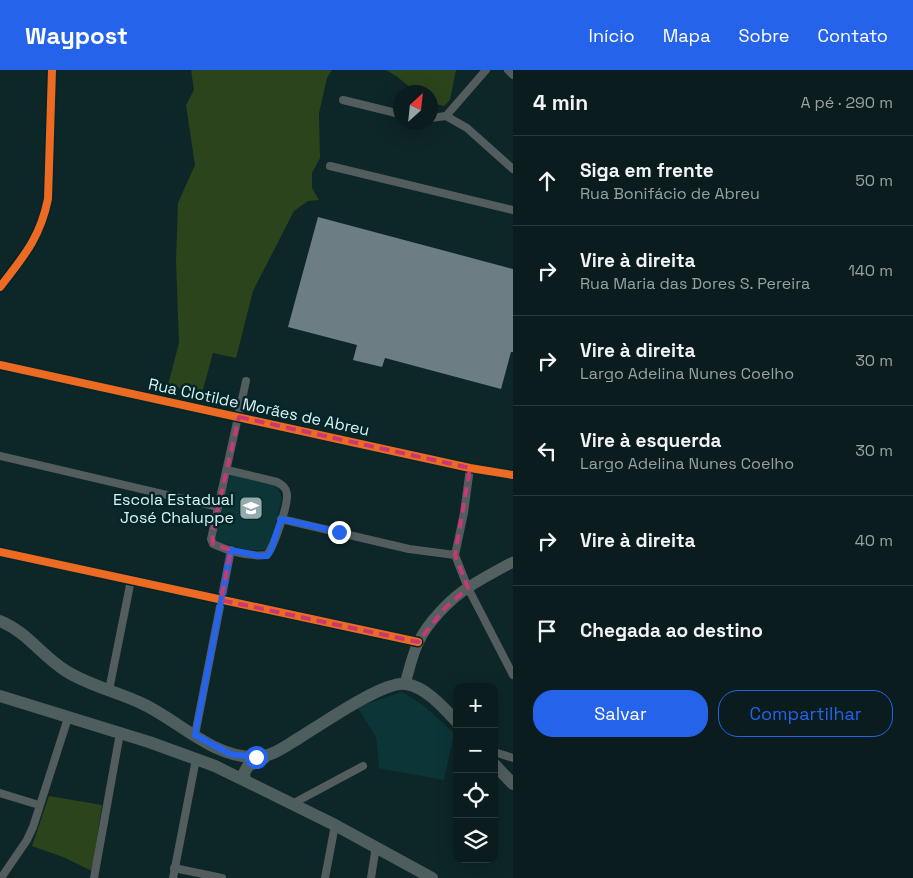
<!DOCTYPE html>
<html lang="pt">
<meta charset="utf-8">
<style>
body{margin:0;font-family:"Space Grotesk",sans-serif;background:#18292b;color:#f1f3f6}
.controls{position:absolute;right:15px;bottom:15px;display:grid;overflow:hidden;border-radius:10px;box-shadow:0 5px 20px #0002}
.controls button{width:45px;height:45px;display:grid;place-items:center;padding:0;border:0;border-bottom:1px solid #2a3a3c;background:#0a1c1e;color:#f1f3f6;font:25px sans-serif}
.compass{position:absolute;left:393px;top:15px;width:45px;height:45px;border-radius:50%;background:#0a1c1e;box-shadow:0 5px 20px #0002;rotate:27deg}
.stop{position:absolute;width:15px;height:15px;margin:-11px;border:4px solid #2563eb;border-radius:50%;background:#fff}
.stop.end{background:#2563eb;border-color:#fff;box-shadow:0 1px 5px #0008}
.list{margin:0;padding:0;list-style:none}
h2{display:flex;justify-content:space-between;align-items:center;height:65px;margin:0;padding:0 20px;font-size:21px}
h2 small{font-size:16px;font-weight:400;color:#99a1a4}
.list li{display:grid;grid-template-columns:32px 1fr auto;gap:15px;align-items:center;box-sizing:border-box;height:90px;padding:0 20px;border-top:1px solid #2a3a3c}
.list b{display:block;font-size:19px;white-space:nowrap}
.list p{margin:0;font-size:16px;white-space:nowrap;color:#99a1a4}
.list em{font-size:16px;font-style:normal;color:#99a1a4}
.actions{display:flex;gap:10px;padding:15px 20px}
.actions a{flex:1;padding:11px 0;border:1px solid #2563eb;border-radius:20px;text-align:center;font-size:18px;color:#2563eb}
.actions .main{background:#2563eb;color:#fff}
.icon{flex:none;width:28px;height:28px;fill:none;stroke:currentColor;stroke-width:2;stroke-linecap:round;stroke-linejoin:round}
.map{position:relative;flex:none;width:513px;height:808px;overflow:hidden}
header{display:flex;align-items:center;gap:30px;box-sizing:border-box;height:70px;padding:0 25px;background:#2563eb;color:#fff}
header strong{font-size:24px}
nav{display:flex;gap:28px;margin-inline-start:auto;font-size:18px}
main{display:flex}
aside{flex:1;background:#0a1c1e}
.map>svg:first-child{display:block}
.built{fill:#0b3537}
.green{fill:#2b441c}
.building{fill:#6c7e83}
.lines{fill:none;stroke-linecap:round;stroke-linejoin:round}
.street{stroke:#535d5d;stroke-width:8}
.secondary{stroke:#52605f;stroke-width:11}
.primary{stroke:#4e5d5d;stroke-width:12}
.cycleway-casing{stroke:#042628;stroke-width:11}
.cycleway{stroke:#ed6a23;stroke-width:8}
.route{stroke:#2563eb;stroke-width:6}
.marked{fill:none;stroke:#c63972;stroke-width:4;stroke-dasharray:10 6;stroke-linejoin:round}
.labels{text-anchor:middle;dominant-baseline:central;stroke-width:5;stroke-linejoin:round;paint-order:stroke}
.street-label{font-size:16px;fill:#dcf2f3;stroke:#042628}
.poi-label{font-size:16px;fill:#dcf2f3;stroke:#042628;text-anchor:end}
</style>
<header>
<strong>Waypost</strong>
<nav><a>Início</a><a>Mapa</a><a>Sobre</a><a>Contato</a></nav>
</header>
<main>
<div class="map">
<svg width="513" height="808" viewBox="0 0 513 808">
<rect width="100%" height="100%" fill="#0d2628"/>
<!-- built -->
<g class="built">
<path d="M230,405L277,416L282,428L271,472L265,480H247L214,470Z"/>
<path d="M402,622L423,635L454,663L444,710L378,698L379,693L376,667L357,637Z"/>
</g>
<!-- green -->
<g class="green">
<path d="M191,0H332L327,8L319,43L320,88L312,103V118L319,130L308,131L294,141L253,221L236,288L213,283L202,323L168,315L179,273L176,192L178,133L195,95L186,35L194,20Z"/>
<path d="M386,0H456L450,30L444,36L431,33L430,22H416L396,6Z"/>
<path d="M49,726L102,735L92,801L63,787L32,776Z"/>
</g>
<!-- building -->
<path class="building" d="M318,147L513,199V282H511L501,319L385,288L382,297L353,290L357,275L288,257Z"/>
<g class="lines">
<!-- street -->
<g class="street">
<path d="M508,0L513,5"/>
<path d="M343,30L400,44"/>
<path d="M446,46L467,58L513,99"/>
<path d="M430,48L446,46L486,0"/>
<path d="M330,96L513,140"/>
<path d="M0,217C24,186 40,168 48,129L52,0"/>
<path d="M0,295L470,398L513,405"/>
<path d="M0,386L218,437"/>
<path d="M470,398L464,443L455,485L468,518L513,605"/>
<path d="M227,400L277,412C282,415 286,417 287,424C288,436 274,476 267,485C250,487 229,481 213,474L211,469L246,311"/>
<path d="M281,449L409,479L455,485"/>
<path d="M0,482L418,572"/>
<path d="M109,620L131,510"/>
<path d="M195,665L231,480"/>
<path d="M494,682L513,688"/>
<path d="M0,723L39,735"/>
<path d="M292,734L363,696"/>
<path d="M174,798L222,808"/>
<path d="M1,808L27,770L33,757L68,648"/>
<path d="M94,808L120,663"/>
<path d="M173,808L196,689"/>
<path d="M325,808L335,755"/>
<path d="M371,808L376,776"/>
</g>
<!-- secondary -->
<path class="secondary" d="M405,614C409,600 412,586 418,573C427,553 451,528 469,517C483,508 498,500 513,492"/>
<!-- primary -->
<g class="primary">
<path d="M0,551C26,561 43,587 66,601C90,616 118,622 143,634C179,651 212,687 254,687C272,687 284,677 299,668C319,656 384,610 406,614C426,617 444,638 457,652"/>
<path d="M0,626L149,672L215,696L335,755L432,808"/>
<path d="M494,694L513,714"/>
<path d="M245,710L244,703L248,696L264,688"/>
</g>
<!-- cycleway casing -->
<g class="cycleway-casing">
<g id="cycleway">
<path d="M0,217C24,186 40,168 48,129L52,0"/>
<path d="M0,295L470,398L513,405"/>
<path d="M0,482L418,572"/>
</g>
</g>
<!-- cycleway -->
<use href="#cycleway" class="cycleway"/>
</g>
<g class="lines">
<!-- route -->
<path class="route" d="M256,687L230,684L195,665L231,480L260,486H267L271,480L281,449L339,462"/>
</g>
<!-- marked area -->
<path class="marked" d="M239,347L470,398L455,485L468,518L445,538L418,572L221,530L231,480L213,474L212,463Z"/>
<!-- icons -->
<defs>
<g id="school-square" transform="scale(1.25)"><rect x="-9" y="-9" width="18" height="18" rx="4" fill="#94abac" stroke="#042628"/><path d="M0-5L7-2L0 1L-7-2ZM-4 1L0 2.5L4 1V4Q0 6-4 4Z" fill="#fff"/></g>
</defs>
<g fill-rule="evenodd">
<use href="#school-square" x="251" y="438"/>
</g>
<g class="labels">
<!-- street labels -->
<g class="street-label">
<text transform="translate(259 337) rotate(12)">Rua Clotilde Morães de Abreu</text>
</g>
<!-- poi labels -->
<g class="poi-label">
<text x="234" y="429">Escola Estadual<tspan x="234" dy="18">José Chaluppe</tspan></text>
</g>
</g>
</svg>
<div class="controls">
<button>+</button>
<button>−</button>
<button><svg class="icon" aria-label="locate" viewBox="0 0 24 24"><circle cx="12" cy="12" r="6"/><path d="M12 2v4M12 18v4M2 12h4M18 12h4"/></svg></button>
<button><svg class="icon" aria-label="layers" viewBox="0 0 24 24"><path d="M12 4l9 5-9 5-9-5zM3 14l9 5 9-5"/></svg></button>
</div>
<svg class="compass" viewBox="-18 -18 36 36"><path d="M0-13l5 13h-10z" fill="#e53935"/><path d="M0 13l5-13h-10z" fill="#99a1a4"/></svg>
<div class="stop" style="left:256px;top:687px"></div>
<div class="stop end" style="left:339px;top:462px"></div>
</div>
<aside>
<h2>4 min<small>A pé · 290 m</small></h2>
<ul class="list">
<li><svg class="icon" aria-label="ahead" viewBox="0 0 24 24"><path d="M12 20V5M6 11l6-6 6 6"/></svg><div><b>Siga em frente</b><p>Rua Bonifácio de Abreu</p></div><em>50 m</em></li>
<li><svg class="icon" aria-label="right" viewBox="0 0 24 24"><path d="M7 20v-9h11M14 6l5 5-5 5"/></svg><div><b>Vire à direita</b><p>Rua Maria das Dores S. Pereira</p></div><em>140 m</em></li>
<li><svg class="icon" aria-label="right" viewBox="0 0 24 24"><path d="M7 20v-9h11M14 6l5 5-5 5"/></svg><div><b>Vire à direita</b><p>Largo Adelina Nunes Coelho</p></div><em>30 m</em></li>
<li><svg class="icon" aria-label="left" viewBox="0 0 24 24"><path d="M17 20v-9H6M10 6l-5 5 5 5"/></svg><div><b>Vire à esquerda</b><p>Largo Adelina Nunes Coelho</p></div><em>30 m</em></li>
<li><svg class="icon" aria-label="right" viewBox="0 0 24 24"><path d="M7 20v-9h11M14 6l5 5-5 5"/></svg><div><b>Vire à direita</b></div><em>40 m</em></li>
<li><svg class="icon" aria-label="arrive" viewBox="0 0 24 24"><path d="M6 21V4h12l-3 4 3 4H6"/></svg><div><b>Chegada ao destino</b></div></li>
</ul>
<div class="actions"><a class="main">Salvar</a><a>Compartilhar</a></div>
</aside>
</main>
